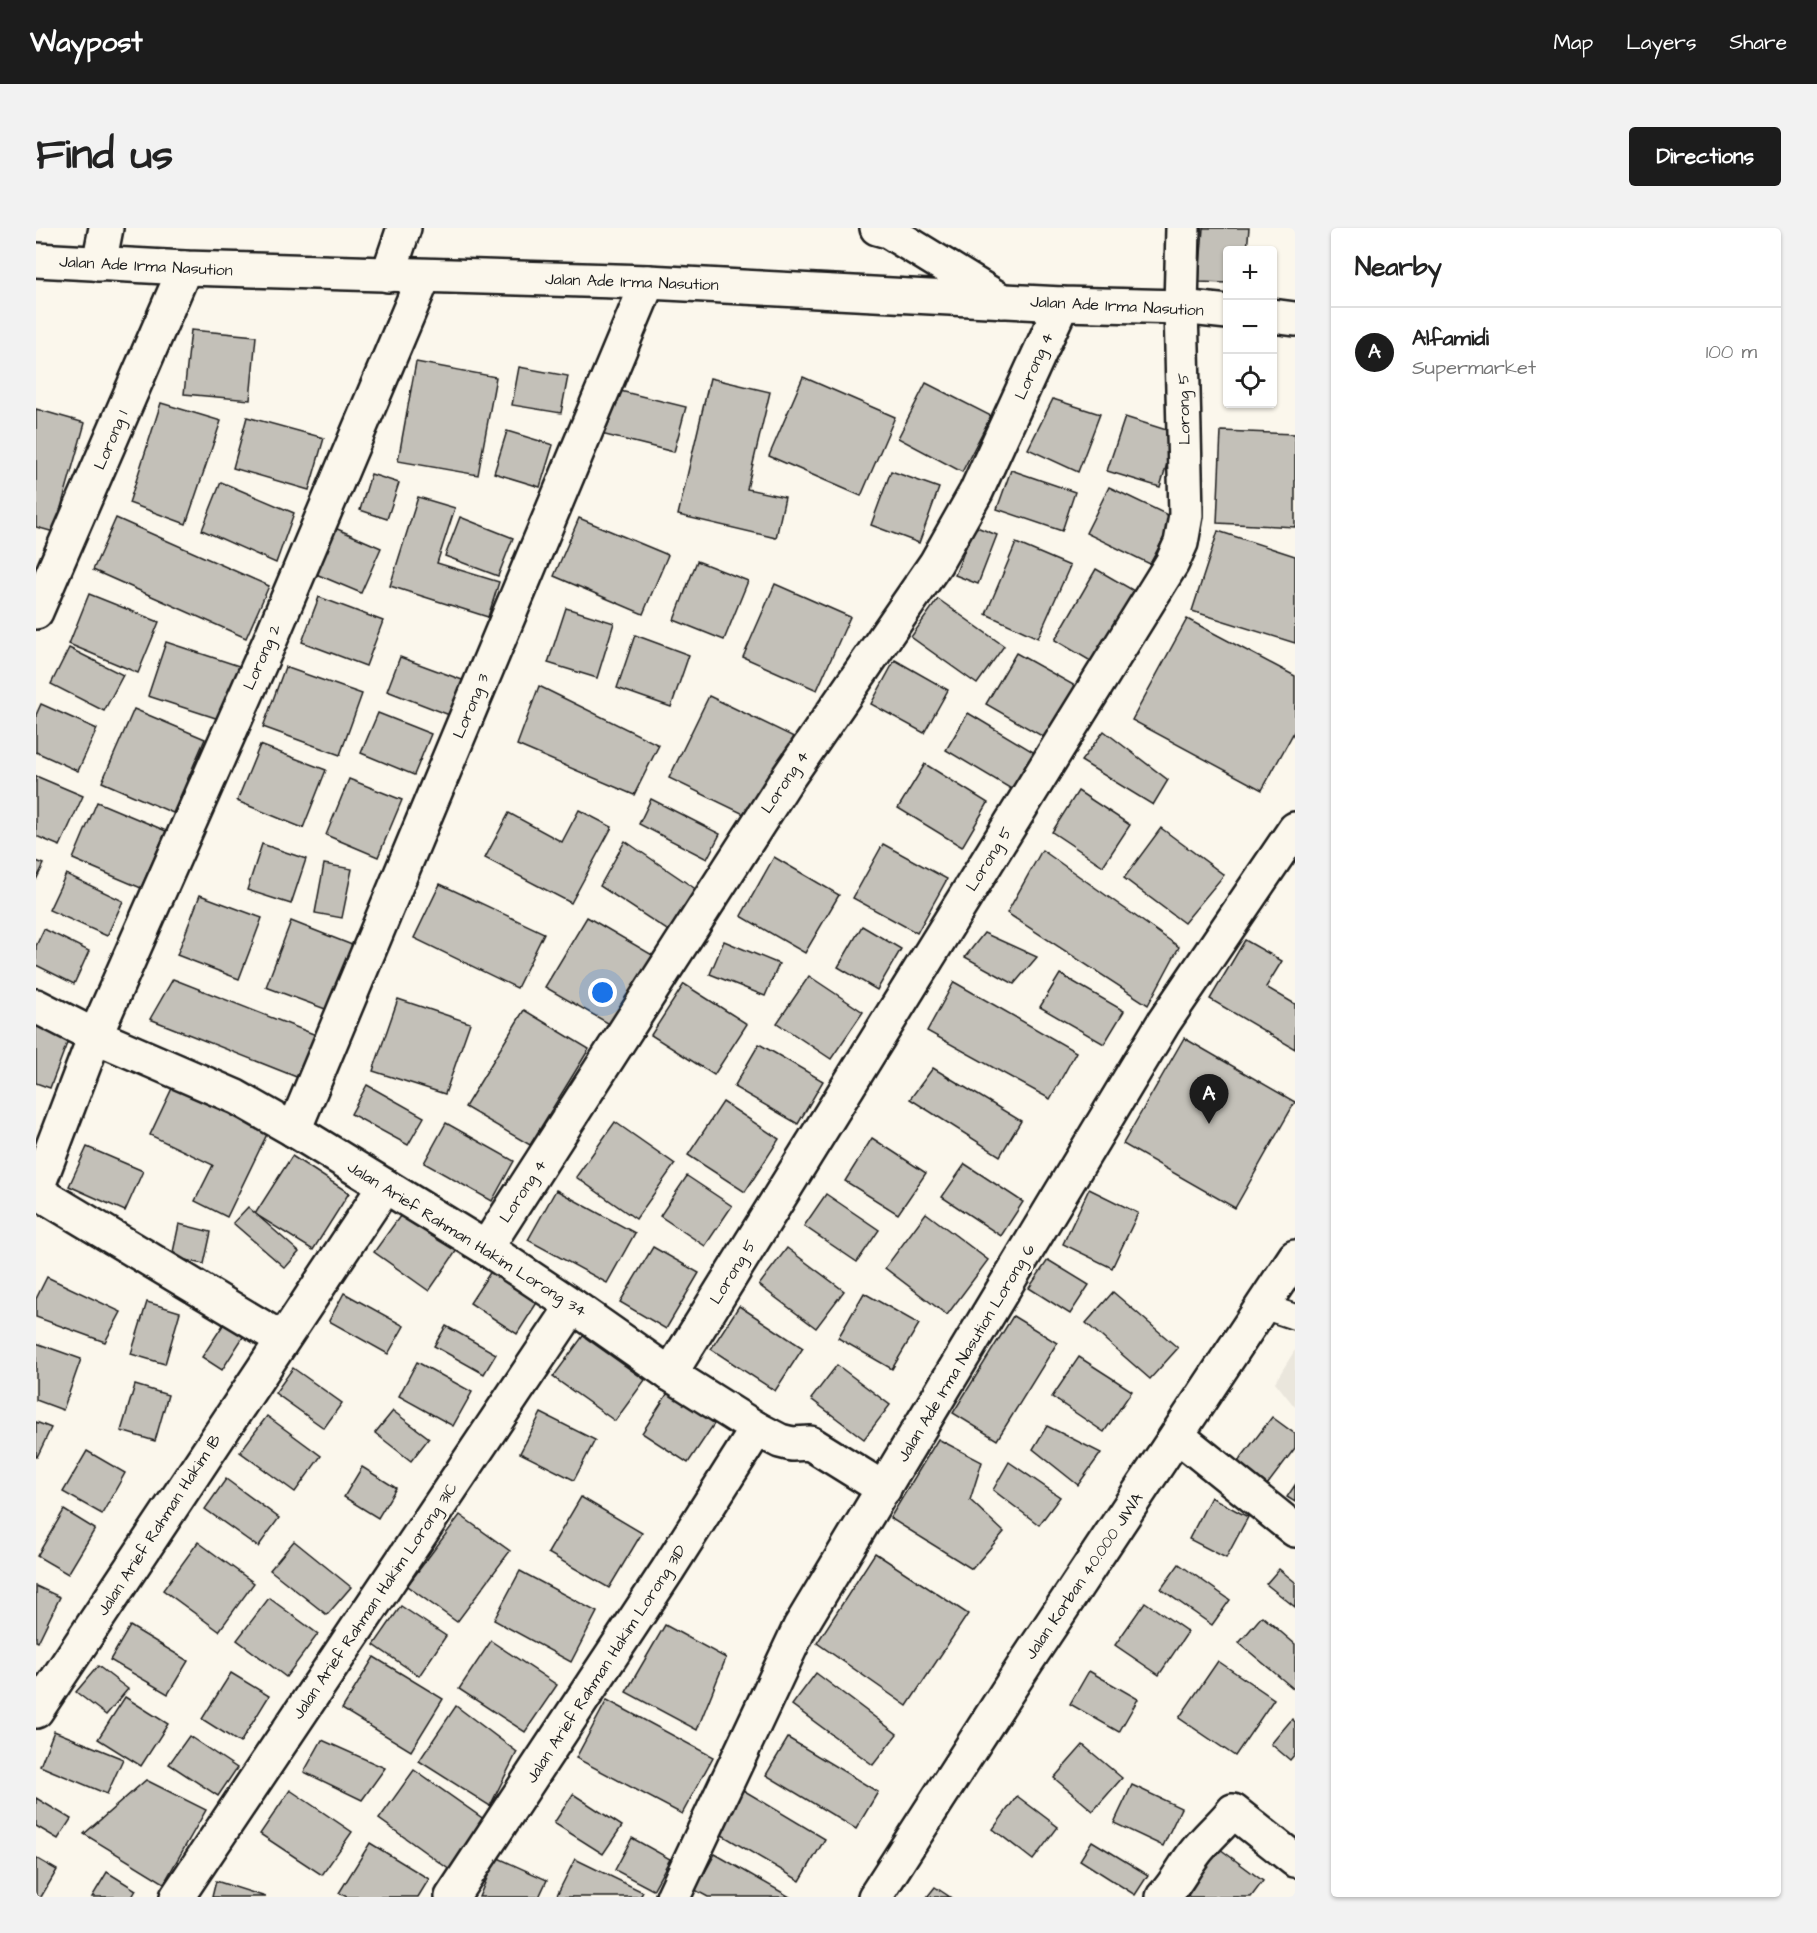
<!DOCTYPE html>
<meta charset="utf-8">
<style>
body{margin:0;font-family:"Architects Daughter",sans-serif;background:#f2f2f2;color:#222}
.controls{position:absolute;right:18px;top:18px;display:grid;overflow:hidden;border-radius:6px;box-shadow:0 2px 4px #0004}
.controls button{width:54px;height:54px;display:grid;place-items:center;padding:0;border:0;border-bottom:2px solid #e0e0e0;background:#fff;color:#222;font:30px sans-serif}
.you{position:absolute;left:567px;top:765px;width:21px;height:21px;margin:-15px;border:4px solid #fff;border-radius:50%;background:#1a73e8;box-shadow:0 0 0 9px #1a73e833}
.badge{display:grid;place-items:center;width:39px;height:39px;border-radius:50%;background:#1c1c1c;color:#fff;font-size:20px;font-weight:700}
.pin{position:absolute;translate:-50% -50px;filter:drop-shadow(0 2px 3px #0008)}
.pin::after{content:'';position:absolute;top:32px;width:21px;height:18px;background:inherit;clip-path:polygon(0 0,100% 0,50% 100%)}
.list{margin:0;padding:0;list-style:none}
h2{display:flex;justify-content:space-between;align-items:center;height:78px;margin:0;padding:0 24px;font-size:26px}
h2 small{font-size:20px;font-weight:400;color:#767676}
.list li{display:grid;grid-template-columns:39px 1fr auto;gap:18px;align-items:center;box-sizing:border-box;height:90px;padding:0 24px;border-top:2px solid #e0e0e0}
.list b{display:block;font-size:22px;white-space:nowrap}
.list p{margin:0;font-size:20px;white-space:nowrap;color:#767676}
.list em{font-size:20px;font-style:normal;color:#767676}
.icon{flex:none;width:33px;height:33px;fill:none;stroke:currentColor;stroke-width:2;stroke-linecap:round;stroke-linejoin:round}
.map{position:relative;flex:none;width:1259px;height:1669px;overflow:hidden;border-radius:6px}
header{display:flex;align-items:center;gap:36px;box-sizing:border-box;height:84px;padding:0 30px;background:#1c1c1c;color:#fff}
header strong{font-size:28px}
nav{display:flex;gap:33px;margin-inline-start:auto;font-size:21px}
.intro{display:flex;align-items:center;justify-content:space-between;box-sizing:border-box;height:144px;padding:0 36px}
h1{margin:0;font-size:42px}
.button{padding:15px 27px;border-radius:6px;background:#1c1c1c;color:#fff;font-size:21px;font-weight:700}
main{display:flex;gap:36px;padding:0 36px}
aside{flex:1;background:#fff;border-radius:6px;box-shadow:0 2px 4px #0004}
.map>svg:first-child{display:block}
.built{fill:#eae6dc}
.building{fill:#c3c0b8;stroke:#1c1c1c;stroke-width:1.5}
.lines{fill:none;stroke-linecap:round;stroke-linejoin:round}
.service-casing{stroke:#1c1c1c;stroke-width:28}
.minor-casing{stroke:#1c1c1c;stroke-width:38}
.tertiary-casing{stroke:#1c1c1c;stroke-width:38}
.service{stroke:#fbf7ec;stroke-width:24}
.minor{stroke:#fbf7ec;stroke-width:33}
.tertiary{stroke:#fbf7ec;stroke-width:33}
.labels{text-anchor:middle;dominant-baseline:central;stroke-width:5;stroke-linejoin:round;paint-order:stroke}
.street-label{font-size:16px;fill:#1c1c1c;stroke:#fbf7ec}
</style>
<header>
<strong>Waypost</strong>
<nav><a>Map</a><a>Layers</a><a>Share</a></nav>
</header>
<div class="intro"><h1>Find us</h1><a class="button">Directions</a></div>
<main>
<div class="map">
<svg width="1259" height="1669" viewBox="0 0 1259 1669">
<rect width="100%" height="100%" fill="#fbf7ec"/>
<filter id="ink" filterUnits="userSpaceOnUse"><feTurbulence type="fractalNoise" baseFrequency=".0167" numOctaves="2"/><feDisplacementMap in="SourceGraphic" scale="12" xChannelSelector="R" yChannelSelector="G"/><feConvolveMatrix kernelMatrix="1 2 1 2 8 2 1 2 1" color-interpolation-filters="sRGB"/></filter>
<g filter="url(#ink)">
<!-- built -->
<path class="built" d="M1259,1122V1179L1239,1154Z"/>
<!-- building -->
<g class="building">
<path d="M1167,0H1213L1211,22H1192V55L1163,54Z"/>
<path d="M155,102L220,108L214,172L148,166Z"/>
<path d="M380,134L460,149L442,247L362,233Z"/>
<path d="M483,139L532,148L525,185L476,177Z"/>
<path d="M767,149L859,189L825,268L733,228Z"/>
<path d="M674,150L734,164L711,261L749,269L740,310L642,287Z"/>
<path d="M890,155L955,188L926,244L862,210Z"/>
<path d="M572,160L650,179L638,224L561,205Z"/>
<path d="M1017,171L1064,186L1042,244L992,221Z"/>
<path d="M125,175L185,193L150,296L93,275Z"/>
<path d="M0,181L49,195L18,304L0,299Z"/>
<path d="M211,189L288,210L273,262L197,240Z"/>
<path d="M1089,189L1140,205L1124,259L1071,243Z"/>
<path d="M471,203L517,217L504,259L458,245Z"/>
<path d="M1185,203L1259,206V299L1181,295Z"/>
<path d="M975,242L1039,264L1026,303L961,281Z"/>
<path d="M855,243L903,260L883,315L835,297Z"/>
<path d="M335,246L363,255L351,291L324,282Z"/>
<path d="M185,254L258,285L240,335L166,302Z"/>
<path d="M1073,259L1138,290L1114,336L1050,305Z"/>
<path d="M382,269L419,280L401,335L463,354L452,389L354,358Z"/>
<path d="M424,289L477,310L462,348L409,328Z"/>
<path d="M80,290L233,358L210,410L57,342Z"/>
<path d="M543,290L632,327L607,386L518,348Z"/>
<path d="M938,298L961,307L942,356L919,347Z"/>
<path d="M299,300L345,320L325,365L280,346Z"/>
<path d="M1182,303L1259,328V415L1156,383Z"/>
<path d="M980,315L1034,338L1002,410L950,386Z"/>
<path d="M661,333L712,353L688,412L638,392Z"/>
<path d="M1060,341L1100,364L1058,435L1019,412Z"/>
<path d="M739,356L814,389L781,462L707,429Z"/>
<path d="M53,366L123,394L102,445L33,416Z"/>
<path d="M283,369L347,393L330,438L266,414Z"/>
<path d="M902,371L968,418L941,456L875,409Z"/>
<path d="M530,380L578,395L561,450L512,435Z"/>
<path d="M1151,391L1259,448V502L1226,562L1096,492Z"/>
<path d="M599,407L653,427L635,479L581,460Z"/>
<path d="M130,414L206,439L189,493L112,468Z"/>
<path d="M33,420L87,447L68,483L15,456Z"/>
<path d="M980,425L1041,459L1011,511L950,476Z"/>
<path d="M364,429L429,453L416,488L351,463Z"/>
<path d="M859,432L912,462L888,505L835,476Z"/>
<path d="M249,439L326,466L304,527L227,499Z"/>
<path d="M503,458L623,517L598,567L481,517Z"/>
<path d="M673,468L758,509L718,591L633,550Z"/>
<path d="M5,476L61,501L42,543L0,524V487Z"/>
<path d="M98,481L169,511L137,585L66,554Z"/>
<path d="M342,485L395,506L378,547L325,525Z"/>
<path d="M932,485L999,525L977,562L910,522Z"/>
<path d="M1068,503L1132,552L1117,577L1045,533Z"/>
<path d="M224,517L290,542L267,600L201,573Z"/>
<path d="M889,536L952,575L926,619L862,580Z"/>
<path d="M0,548L47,568L24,618L0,608Z"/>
<path d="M313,551L366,572L342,629L290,607Z"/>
<path d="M1042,563L1094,597L1067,638L1016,604Z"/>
<path d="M615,571L684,606L671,631L603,596Z"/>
<path d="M61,574L130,603L105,660L37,631Z"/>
<path d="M543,582L576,599L535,675L449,630L473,585L526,614Z"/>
<path d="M1125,600L1188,647L1148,695L1088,650Z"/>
<path d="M589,613L661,662L640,708L564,658Z"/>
<path d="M226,616L270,631L255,676L211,662Z"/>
<path d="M847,616L911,651L881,705L817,670Z"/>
<path d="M1006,622L1143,719L1112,777L971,685Z"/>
<path d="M738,629L803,667L769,725L705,688Z"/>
<path d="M0,633L8,636L0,652Z"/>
<path d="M288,636L316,641L306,690L279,685Z"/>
<path d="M30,646L87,673L71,708L13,682Z"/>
<path d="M404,656L508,705L481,760L378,710Z"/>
<path d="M164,667L226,690L203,751L141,727Z"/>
<path d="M551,689L618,728L577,798L509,759Z"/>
<path d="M255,693L316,717L292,782L230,759Z"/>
<path d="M826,698L865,721L841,762L802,739Z"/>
<path d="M8,701L53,723L38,756L0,737V718Z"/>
<path d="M948,705L1001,729L978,756L929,729Z"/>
<path d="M1209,712L1246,733L1230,759L1259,776V821L1174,771Z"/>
<path d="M688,713L743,736L729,768L674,746Z"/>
<path d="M1024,746L1088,783L1068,816L1004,779Z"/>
<path d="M773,748L827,784L795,831L741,795Z"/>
<path d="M137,751L280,807L263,850L114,791Z"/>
<path d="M918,754L1040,824L1014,871L891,803Z"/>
<path d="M648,756L711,796L678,847L615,807Z"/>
<path d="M362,771L434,795L409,866L337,843Z"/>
<path d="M488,782L553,821L494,917L429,879Z"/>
<path d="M0,789L36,802L14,860L0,855Z"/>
<path d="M1148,810L1259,874L1199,980L1087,916Z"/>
<path d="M723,816L787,853L762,896L698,859Z"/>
<path d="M897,840L985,893L964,928L874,871Z"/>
<path d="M139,854L234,900L191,989L159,973L177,937L114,907Z"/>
<path d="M331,857L388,889L372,917L315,886Z"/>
<path d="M687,874L743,911L709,964L652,927Z"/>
<path d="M579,894L639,936L600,991L540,949Z"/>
<path d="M410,895L478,933L456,973L388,935Z"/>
<path d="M836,910L890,945L862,986L809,953Z"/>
<path d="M51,919L107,943L89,983L33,958Z"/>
<path d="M256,928L313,965L277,1022L219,986Z"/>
<path d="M929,936L987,974L965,1008L906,969Z"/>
<path d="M651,948L696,978L669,1018L624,988Z"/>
<path d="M1053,961L1102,985L1076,1040L1027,1016Z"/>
<path d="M520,962L599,1005L571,1055L492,1012Z"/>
<path d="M790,966L843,1002L821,1034L768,998Z"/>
<path d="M212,979L263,1024L249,1040L197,995Z"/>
<path d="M367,984L421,1022L393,1063L338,1024Z"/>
<path d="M890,985L952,1032L911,1087L849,1040Z"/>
<path d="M143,996L175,1004L168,1036L136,1029Z"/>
<path d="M617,1019L663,1045L630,1101L584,1074Z"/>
<path d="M751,1020L808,1063L780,1100L723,1057Z"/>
<path d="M1012,1032L1053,1057L1034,1086L993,1060Z"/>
<path d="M457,1040L504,1070L481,1106L434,1075Z"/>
<path d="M11,1049L85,1084L69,1114L0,1089V1071Z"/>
<path d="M1077,1064L1142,1120L1114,1151L1050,1095Z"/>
<path d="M308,1065L368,1098L352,1126L293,1093Z"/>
<path d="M828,1065L883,1096L856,1141L802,1110Z"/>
<path d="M111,1074L144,1084L129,1136L95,1126Z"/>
<path d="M703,1078L767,1120L739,1163L675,1121Z"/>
<path d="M977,1088L1021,1115L961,1212L917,1185Z"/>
<path d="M191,1091L211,1103L186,1142L166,1129Z"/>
<path d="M410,1098L460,1126L448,1146L398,1118Z"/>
<path d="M547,1108L609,1152L579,1193L517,1149Z"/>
<path d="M0,1115L45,1131L27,1182L0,1172Z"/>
<path d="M1043,1129L1096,1163L1068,1204L1016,1169Z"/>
<path d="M381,1134L436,1164L417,1198L363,1168Z"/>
<path d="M801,1137L854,1177L828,1211L775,1171Z"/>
<path d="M257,1140L306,1175L288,1200L239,1165Z"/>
<path d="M99,1157L132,1167L119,1213L85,1203Z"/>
<path d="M635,1160L682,1190L652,1235L606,1205Z"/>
<path d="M357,1183L393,1210L375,1233L339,1205Z"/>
<path d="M505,1185L559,1212L538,1252L484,1225Z"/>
<path d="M231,1188L285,1228L259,1264L204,1224Z"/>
<path d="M1236,1189L1259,1206V1220L1228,1261L1198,1239Z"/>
<path d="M0,1194L15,1200L1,1229H0Z"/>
<path d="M1011,1198L1065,1225L1042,1257L997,1221Z"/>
<path d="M902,1211L946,1234L934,1272L968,1304L936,1341L854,1290Z"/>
<path d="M51,1223L89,1245L66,1286L27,1264Z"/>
<path d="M973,1234L1024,1269L1003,1297L957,1262Z"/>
<path d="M326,1239L360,1260L342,1290L308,1269Z"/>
<path d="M190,1251L243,1290L222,1319L169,1281Z"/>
<path d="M1259,1257V1274L1251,1269Z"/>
<path d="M545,1269L606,1305L573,1360L512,1325Z"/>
<path d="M1175,1269L1212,1289L1190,1330L1153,1311Z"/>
<path d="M28,1282L59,1301L32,1346L1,1328Z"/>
<path d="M424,1287L474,1323L421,1394L371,1358Z"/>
<path d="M258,1313L315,1359L291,1387L234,1342Z"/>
<path d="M162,1314L218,1355L183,1403L127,1362Z"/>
<path d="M839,1325L932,1386L871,1478L781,1415Z"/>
<path d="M1143,1336L1194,1372L1176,1397L1125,1361Z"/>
<path d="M1243,1341L1259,1354V1379L1230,1356Z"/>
<path d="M484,1343L561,1384L535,1434L458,1392Z"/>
<path d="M0,1358L24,1369L2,1414L0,1413Z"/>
<path d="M233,1370L282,1406L250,1449L201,1412Z"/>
<path d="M1109,1374L1152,1404L1123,1447L1079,1417Z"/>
<path d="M365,1378L410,1408L383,1448L338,1417Z"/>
<path d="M1226,1388L1259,1416V1462L1203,1415Z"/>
<path d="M629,1397L690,1430L661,1502L590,1464Z"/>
<path d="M94,1398L152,1433L132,1466L74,1432Z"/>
<path d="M455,1413L521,1457L489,1504L423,1461Z"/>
<path d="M338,1429L407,1471L375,1523L306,1481Z"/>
<path d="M1182,1433L1238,1471L1199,1528L1143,1490Z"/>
<path d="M62,1438L92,1461L70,1487L40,1464Z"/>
<path d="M1053,1443L1102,1471L1083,1504L1034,1476Z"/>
<path d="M195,1445L233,1468L204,1515L166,1491Z"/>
<path d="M780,1445L861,1506L837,1537L756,1477Z"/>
<path d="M89,1469L132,1496L105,1538L62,1511Z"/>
<path d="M571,1472L677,1529L646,1586L540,1530Z"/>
<path d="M420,1478L481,1524L454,1578L383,1533Z"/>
<path d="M1256,1491L1259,1494V1526L1254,1532L1235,1516Z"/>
<path d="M18,1503L87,1531L71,1566L4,1538Z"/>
<path d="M153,1508L201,1540L182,1568L133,1536Z"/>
<path d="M752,1510L842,1564L820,1601L730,1547Z"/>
<path d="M286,1512L349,1540L326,1572L268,1544Z"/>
<path d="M1047,1517L1086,1550L1057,1583L1018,1550Z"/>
<path d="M378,1542L449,1592L414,1642L343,1591Z"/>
<path d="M110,1552L170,1582L128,1655L48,1606Z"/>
<path d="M1096,1557L1145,1580L1127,1618L1078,1595Z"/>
<path d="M254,1562L316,1604L286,1647L224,1606Z"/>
<path d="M707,1562L789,1611L764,1653L681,1604Z"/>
<path d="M537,1566L586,1598L567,1626L518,1595Z"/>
<path d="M981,1568L1022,1599L997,1632L957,1601Z"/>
<path d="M0,1570L35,1591L22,1611L0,1598Z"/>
<path d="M596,1610L634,1631L617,1662L579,1642Z"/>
<path d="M1056,1613L1112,1647L1099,1667L1044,1632Z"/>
<path d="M334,1615L393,1651L382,1669H311L303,1665Z"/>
<path d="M1184,1621L1227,1653L1215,1669H1154L1150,1666Z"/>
<path d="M679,1626L754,1669H672L659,1662Z"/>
<path d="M460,1629L511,1652L503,1669H443Z"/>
<path d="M0,1630L21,1642L5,1669H0Z"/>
<path d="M539,1631L607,1664L604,1669H520Z"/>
<path d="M71,1644L100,1662L96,1669H56Z"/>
<path d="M180,1653L230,1669H176Z"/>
<path d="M899,1659L914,1669H891Z"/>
</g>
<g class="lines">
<!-- service casing -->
<g class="service-casing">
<path id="service" d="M1226,1078L1259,1089"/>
</g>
<!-- minor casing -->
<g class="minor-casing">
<g id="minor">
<path d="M841,0L852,3L966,73"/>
<path d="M63,36L70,0"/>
<path d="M352,47L368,0"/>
<path d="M0,384L149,40"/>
<path d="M0,778L59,808L200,869L258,902L450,1020L537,1078L634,1146L721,1201L744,1213L756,1216L774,1215L848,1261"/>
<path d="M258,902L612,54"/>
<path d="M0,963L59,808L233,415L388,48"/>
<path d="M0,963L246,1111"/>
<path d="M450,1020L749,554L900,335L940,264L1026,76"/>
<path d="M634,1146L1136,335L1145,315L1150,287L1145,79L1147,0"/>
<path d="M1142,1208L1259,1302"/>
<path d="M0,1483L349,958"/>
<path d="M141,1669L537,1078"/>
<path d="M416,1669L631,1343L721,1201"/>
<path d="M637,1669L764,1399L1128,794L1259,601"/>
<path d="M1127,1669C1140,1656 1147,1640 1158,1626C1170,1610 1185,1598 1197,1583L1259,1632"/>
</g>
</g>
<!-- tertiary casing -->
<g class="tertiary-casing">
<g id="tertiary">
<path d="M0,32L149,40L612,54L1026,76L1145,79L1192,84"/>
<path d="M1236,88L1259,91"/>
<path d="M839,1669L991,1433L1259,1029"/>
</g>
</g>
<!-- service -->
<use href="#service" class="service"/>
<!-- minor -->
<use href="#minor" class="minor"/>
<!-- tertiary -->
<use href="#tertiary" class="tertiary"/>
</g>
</g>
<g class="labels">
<!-- street labels -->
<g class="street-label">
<text transform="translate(110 38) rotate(3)">Jalan Ade Irma Nasution</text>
<text transform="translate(596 54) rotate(2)">Jalan Ade Irma Nasution</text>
<text transform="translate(1081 78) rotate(3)">Jalan Ade Irma Nasution</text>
<text transform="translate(998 138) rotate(-66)">Lorong 4</text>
<text transform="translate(1148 181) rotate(-91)">Lorong 5</text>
<text transform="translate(75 212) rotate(-67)">Lorong 1</text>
<text transform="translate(226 429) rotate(-66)">Lorong 2</text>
<text transform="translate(435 478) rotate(-67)">Lorong 3</text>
<text transform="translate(749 554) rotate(-56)">Lorong 4</text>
<text transform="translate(953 631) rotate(-58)">Lorong 5</text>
<text transform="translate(487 963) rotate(-57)">Lorong 4</text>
<text transform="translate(431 1011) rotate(32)">Jalan Arief Rahman Hakim Lorong 34</text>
<text transform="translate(697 1044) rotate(-58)">Lorong 5</text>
<text transform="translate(930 1125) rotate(-59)">Jalan Ade Irma Nasution Lorong 6</text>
<text transform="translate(123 1297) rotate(-57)">Jalan Arief Rahman Hakim 1B</text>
<text transform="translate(1048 1348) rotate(-56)">Jalan Korban 40.000 JIWA</text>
<text transform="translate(339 1373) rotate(-56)">Jalan Arief Rahman Hakim Lorong 31C</text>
<text transform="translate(570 1436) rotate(-57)">Jalan Arief Rahman Hakim Lorong 31D</text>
</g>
</g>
</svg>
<div class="controls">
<button>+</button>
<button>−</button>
<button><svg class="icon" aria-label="locate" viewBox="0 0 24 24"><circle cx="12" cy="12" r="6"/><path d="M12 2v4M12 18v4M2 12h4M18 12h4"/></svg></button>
</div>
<div class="you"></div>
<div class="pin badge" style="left:1173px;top:896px">A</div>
</div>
<aside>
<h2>Nearby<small></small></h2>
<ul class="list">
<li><span class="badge">A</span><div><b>Alfamidi</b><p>Supermarket</p></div><em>100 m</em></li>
</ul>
</aside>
</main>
